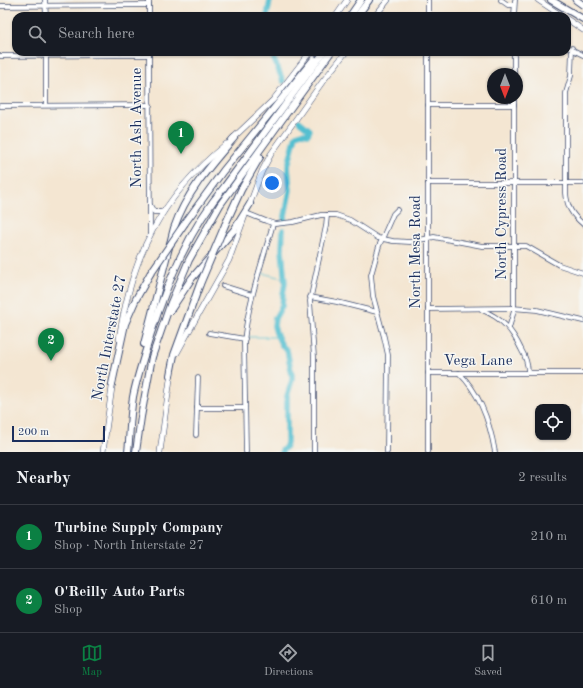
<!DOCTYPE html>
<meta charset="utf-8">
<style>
body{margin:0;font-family:"Old Standard TT",serif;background:#242831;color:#f1f3f6}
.controls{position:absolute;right:12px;bottom:12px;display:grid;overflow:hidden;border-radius:8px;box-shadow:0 1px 3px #0004}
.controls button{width:36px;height:36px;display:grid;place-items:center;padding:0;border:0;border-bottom:1px solid #363941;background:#171b24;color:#f1f3f6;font:20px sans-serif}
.compass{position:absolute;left:487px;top:68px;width:36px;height:36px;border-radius:50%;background:#171b24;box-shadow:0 1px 3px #0004;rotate:180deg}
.scale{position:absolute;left:12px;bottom:10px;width:93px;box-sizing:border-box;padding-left:4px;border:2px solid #1b2f5e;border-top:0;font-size:11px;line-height:14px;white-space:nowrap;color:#1b2f5e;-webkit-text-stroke:3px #f6f6f2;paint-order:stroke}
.you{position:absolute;left:272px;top:183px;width:14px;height:14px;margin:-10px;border:3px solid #fff;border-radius:50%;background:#1a73e8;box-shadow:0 0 0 6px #1a73e833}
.badge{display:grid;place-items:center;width:26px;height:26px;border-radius:50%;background:#0b8043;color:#fff;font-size:13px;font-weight:700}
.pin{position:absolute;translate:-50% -33px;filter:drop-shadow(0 1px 2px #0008)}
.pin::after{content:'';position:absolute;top:21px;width:14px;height:12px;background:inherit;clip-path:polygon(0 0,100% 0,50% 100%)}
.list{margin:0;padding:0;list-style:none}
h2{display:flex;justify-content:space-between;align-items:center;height:52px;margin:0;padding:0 16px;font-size:17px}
h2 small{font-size:13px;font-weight:400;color:#9ea1a6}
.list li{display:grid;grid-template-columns:26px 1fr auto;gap:12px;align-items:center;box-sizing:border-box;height:64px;padding:0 16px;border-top:1px solid #363941}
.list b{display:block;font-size:15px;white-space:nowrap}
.list p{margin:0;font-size:13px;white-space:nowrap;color:#9ea1a6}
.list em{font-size:13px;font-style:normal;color:#9ea1a6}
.icon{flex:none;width:22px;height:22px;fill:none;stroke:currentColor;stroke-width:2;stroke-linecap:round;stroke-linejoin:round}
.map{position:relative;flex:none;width:583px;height:452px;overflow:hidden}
.search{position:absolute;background:#171b24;box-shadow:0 1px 3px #0004;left:12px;right:12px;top:12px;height:44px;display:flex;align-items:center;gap:10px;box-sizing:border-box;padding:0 14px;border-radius:12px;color:#9ea1a6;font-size:15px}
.sheet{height:180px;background:#171b24}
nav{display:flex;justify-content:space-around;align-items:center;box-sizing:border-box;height:56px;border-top:1px solid #363941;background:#171b24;font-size:11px;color:#9ea1a6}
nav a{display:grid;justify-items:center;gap:2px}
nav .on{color:#0b8043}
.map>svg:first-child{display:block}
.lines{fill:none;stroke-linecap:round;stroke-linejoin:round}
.stream{stroke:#55bfd0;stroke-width:1}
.river{stroke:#55bfd0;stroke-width:5.5}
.minor-casing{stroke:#3c4a6f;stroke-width:5.5}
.major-casing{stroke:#3c4a6f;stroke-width:6}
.highway-casing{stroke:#3c4a6f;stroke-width:8}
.minor{stroke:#fff;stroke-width:4}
.major{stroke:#fff;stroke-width:5}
.highway{stroke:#fff;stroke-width:6}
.highway-bridge-casing{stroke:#3c4a6f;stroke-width:8;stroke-linecap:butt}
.highway-bridge{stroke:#fff;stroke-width:6}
.labels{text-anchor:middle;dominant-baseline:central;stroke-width:3;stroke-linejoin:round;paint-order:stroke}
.street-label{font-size:15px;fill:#1b2f5e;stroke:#f6f6f2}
</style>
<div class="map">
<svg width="583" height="452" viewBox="0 0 583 452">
<rect width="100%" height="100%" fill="#f6f6f2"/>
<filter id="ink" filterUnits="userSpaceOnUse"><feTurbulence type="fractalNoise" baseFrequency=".025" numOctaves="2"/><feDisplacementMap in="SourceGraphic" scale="8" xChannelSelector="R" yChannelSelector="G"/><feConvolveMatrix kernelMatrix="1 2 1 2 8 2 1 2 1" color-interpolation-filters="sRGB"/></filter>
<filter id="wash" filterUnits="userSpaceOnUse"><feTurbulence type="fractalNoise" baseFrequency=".012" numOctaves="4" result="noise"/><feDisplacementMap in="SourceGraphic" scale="16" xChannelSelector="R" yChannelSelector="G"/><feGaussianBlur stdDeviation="0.9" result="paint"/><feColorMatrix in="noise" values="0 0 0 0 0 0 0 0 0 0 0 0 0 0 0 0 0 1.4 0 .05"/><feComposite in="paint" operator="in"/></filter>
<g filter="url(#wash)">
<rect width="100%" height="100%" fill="#f4e6d2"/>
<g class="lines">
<!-- stream -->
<g class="stream">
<path d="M262,273L286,279"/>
<path d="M248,337H278"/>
<path d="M278,452L282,450"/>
</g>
<!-- river -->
<g class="river">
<path d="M267,16L270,0"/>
<path d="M271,52L283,81"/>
<path d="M284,221L290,190L288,166L296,135L302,133L308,134L310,130L299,121"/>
<path d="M282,452V450L285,448L287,443V396L292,380V375L287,350L282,346L276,333L274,326L275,318L282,306L283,294L285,283L282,250L283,230"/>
</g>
</g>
</g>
<g filter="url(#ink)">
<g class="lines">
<!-- minor casing -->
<g class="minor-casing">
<g id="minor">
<path d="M45,0L46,16"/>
<path d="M149,0V16"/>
<path d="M501,0L508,5H514"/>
<path d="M0,6L149,5"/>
<path d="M428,16V0"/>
<path d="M514,16L515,0"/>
<path d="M567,47L583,55"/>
<path d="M572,48L571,76L566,93V193C567,207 572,215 583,224"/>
<path d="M46,52V105"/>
<path d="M149,52L150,235"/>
<path d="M428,52V452"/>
<path d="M0,56L149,55"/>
<path d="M514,74V52"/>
<path d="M428,105H514"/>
<path d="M0,106L150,105"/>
<path d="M428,183H583"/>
<path d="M150,205L154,212H160L164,211"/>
<path d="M246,213L266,221L275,224L293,222L321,215H336L350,220L378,238L393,241L410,242L434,237L482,246H526L559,265L583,273"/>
<path d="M223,286L252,295"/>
<path d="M310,297L337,302L377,312"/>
<path d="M428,309L512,308L537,310L583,321"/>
<path d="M482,310C502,318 512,330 521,349C525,356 528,364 528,372"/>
<path d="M509,328L514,311V98"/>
<path d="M209,333L245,339"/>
<path d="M428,373H583"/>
<path d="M459,373C480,393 490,423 495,452"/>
<path d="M197,408H245"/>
<path d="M196,435L198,378"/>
<path d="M246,452L244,342C248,302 262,263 273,224"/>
<path d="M314,452V357L310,301L326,226L327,215"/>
<path d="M387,452L388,355L384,337L373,296L371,275L379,246L393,214L397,210"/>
</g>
</g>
<!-- major casing -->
<g class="major-casing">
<g id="major">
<path d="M538,0L562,16"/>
<path d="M336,16L347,0"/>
<path d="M375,16L388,0"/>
<path d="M567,19L583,30"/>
<path d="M232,139L273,100L310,52"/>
<path d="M249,206L262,171L271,154L323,81L346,52"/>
<path d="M119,339C132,255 160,198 226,144"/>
<path d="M177,353L194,322L229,260L246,213"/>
<path d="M103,452L113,380"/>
<path d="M160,452L171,372"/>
</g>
</g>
<!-- highway casing -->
<g class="highway-casing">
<g id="highway">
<path d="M551,0L583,19"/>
<path d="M576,0L583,5"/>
<path d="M350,16L361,0"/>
<path d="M357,16L369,0"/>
<path d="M185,223L223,171L314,59"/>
<path d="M225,225L241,190L260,157"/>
<path d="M170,311L192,278L234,230L250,204"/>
<path d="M144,344L174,228C186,193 210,166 234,138"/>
<path d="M170,375L174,355L200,284"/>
<path d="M112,384L125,324L136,299L150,274"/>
<path d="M128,452C130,434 130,415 133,397C137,376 145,354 151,333C168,281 189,229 225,186L324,52"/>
<path d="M136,452L141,417L152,357L170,305L189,260L220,205L331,52"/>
</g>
</g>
<!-- minor -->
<use href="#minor" class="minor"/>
<!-- major -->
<use href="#major" class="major"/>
<!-- highway -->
<use href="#highway" class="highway"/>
<!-- highway-bridge casing -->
<g class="highway-bridge-casing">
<g id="highway-bridge">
<path d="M150,274L185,223"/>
<path d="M200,284L225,225"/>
</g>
</g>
<!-- highway-bridge -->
<use href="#highway-bridge" class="highway-bridge"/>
</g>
</g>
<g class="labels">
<!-- street labels -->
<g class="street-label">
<text transform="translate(137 128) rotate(-90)">North Ash Avenue</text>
<text transform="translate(502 214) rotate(-90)">North Cypress Road</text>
<text transform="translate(416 252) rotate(-90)">North Mesa Road</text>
<text transform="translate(110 338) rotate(-79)">North Interstate 27</text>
<text x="478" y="361">Vega Lane</text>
</g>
</g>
</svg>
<div class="controls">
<button><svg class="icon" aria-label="locate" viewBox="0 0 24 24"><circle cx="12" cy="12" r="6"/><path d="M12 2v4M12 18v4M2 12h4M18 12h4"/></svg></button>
</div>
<svg class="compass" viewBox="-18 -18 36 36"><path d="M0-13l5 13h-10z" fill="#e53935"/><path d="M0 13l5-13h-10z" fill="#9ea1a6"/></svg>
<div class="scale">200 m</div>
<div class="you"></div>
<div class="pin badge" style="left:181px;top:154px">1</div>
<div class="pin badge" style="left:51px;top:361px">2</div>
<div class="search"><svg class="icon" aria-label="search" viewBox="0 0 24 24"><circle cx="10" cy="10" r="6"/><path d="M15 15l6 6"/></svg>Search here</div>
</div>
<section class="sheet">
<h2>Nearby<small>2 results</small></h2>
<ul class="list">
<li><span class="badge">1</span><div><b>Turbine Supply Company</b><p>Shop · North Interstate 27</p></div><em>210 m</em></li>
<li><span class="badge">2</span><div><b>O'Reilly Auto Parts</b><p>Shop</p></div><em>610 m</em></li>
</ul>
</section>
<nav>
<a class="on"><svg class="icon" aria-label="map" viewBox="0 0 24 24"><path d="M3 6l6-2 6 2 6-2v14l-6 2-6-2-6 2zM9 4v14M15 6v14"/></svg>Map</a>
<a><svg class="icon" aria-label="directions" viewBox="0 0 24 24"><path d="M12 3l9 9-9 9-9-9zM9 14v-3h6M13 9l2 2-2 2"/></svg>Directions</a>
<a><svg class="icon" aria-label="saved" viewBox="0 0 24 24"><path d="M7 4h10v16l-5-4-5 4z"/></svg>Saved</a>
</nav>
